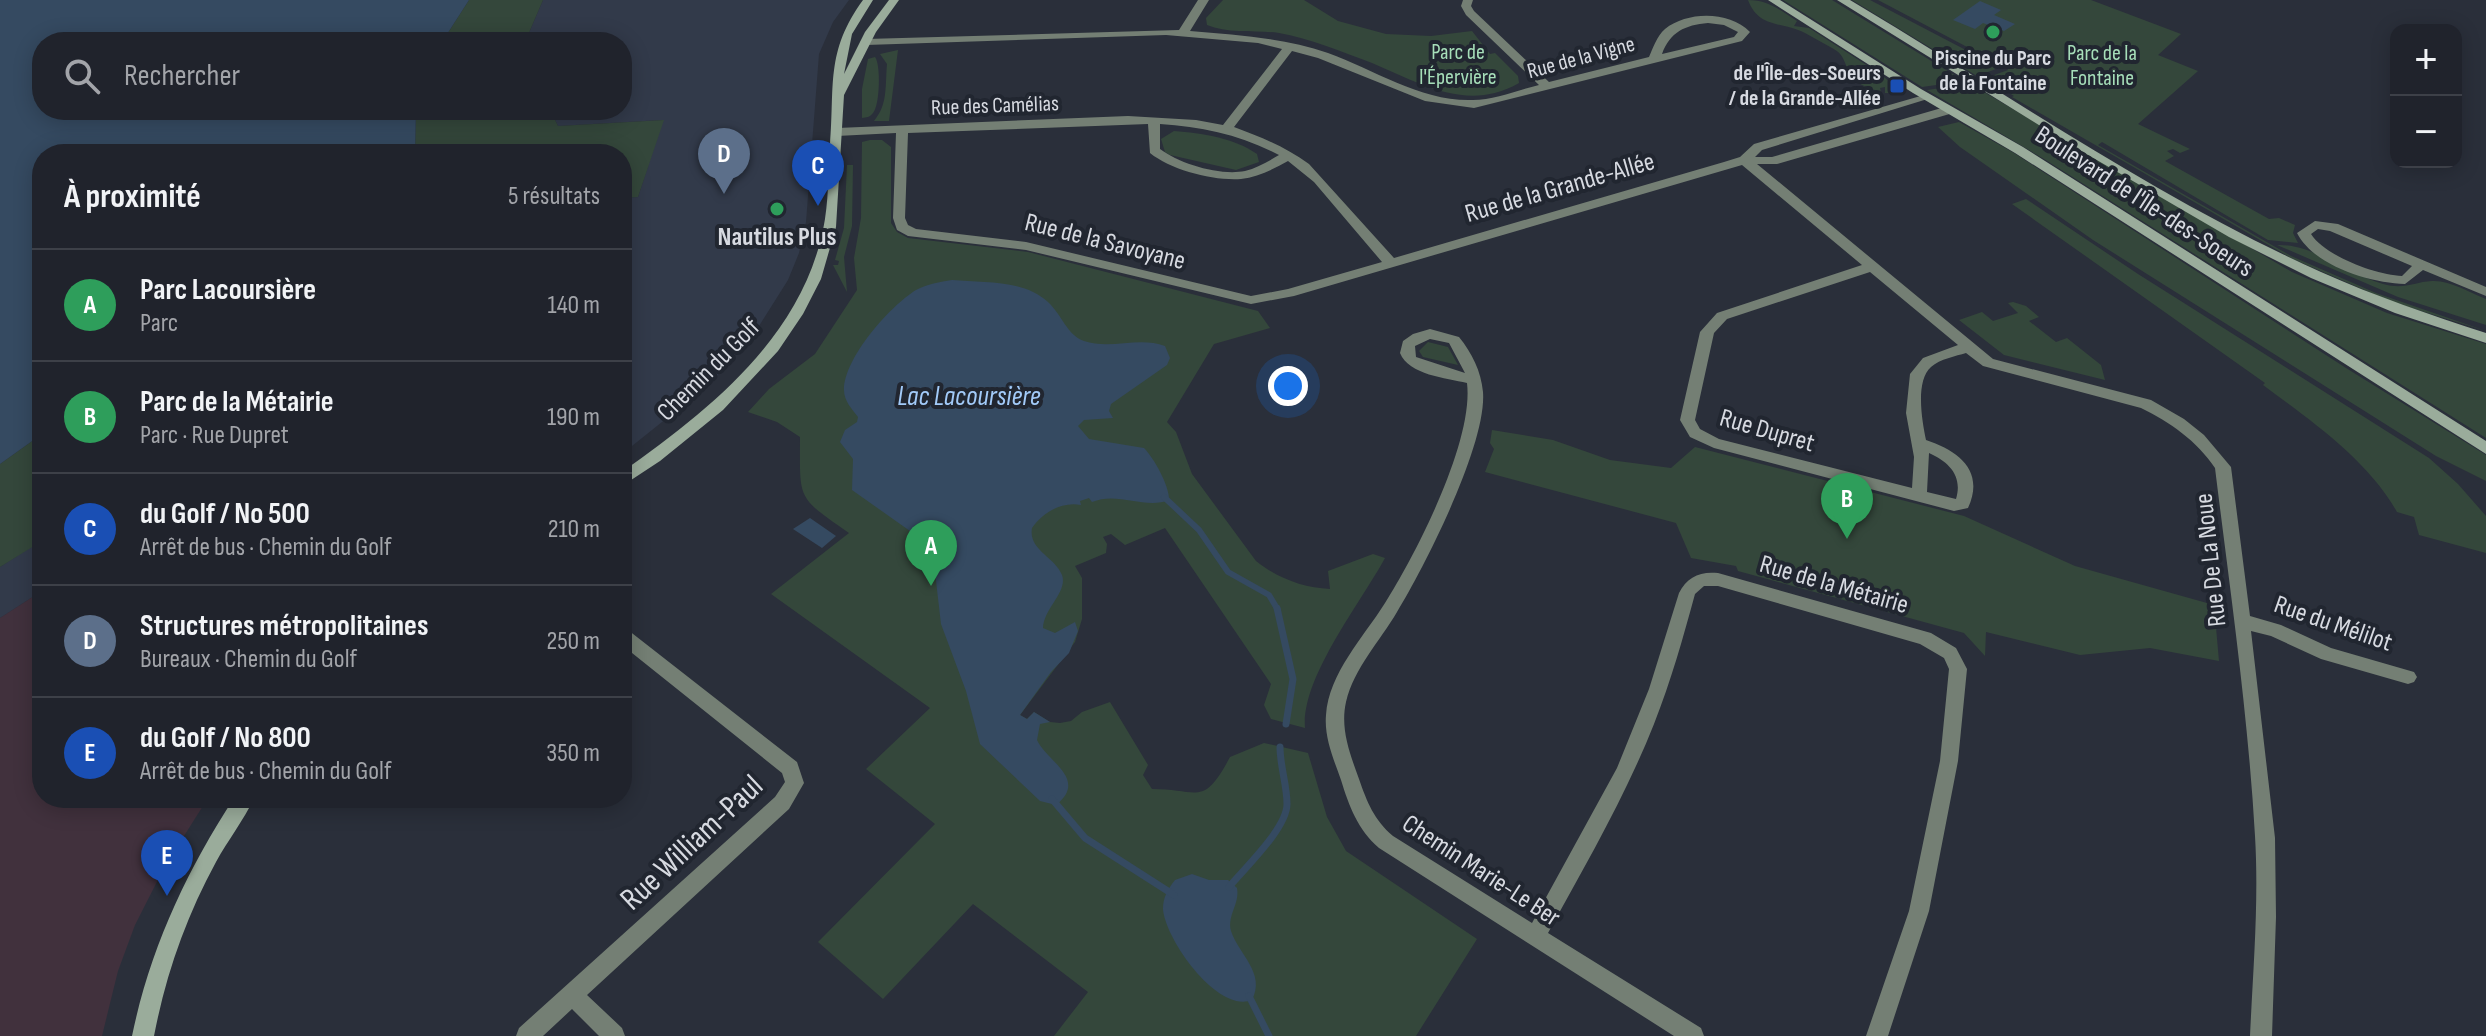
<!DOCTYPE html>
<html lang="fr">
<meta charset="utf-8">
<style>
body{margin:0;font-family:"Sofia Sans Condensed",sans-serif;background:#2d2f38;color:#f1f3f6}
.controls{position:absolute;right:24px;top:24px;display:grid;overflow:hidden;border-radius:16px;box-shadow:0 4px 20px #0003}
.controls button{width:72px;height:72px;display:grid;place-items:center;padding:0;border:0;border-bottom:2px solid #3d4048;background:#20232c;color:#f1f3f6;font:40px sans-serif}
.you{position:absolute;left:1288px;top:386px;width:28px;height:28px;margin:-20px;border:6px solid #fff;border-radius:50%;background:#1a73e8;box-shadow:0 0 0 12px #1a73e833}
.badge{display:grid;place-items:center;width:52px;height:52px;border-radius:50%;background:#fc8fc2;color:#fff;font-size:26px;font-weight:700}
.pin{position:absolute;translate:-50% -66px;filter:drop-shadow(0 2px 4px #0008)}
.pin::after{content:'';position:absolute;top:42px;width:28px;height:24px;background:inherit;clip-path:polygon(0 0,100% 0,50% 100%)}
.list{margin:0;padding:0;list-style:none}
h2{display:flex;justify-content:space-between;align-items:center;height:104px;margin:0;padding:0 32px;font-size:34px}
h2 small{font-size:26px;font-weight:400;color:#a2a4a9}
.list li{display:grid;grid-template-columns:52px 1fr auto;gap:24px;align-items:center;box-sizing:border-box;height:112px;padding:0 32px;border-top:2px solid #3d4048}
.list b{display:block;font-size:30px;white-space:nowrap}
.list p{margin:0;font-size:26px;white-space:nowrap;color:#a2a4a9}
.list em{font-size:26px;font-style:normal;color:#a2a4a9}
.icon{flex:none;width:44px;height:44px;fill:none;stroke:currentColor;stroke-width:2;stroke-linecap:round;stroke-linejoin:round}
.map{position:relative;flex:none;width:2486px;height:1036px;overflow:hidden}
.search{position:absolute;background:#20232c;box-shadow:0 4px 20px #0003;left:32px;top:32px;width:600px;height:88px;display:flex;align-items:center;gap:20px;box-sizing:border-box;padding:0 28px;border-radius:32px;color:#a2a4a9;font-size:30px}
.panel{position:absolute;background:#20232c;box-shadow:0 4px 20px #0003;left:32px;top:144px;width:600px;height:664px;border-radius:32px}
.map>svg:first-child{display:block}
.built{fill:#323a4a}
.industrial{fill:#41313d}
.green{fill:#34473b}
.water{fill:#354a61}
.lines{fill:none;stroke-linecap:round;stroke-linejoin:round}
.stream-far1{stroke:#354a61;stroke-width:6}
.stream{stroke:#354a61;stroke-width:7}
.street{fill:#747f74;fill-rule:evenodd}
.secondary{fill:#9aac9b;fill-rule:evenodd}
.leisure-dot{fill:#2e9e5b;stroke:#212630;stroke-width:3}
.transit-dot{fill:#1a4fb4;stroke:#212630;stroke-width:3}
.labels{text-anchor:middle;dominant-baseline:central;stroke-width:8;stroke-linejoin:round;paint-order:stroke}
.far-park-label{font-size:22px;fill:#a6deb9;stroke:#212630}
.far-street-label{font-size:22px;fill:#d7dae1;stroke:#212630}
.far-poi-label{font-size:22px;font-weight:bold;fill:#d7dae1;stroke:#212630}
.street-label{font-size:26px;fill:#d7dae1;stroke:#212630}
.poi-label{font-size:26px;font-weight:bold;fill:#d7dae1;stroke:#212630}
.water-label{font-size:28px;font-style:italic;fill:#a2caf8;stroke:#212630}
.near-street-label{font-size:32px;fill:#d7dae1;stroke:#212630}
</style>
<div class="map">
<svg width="2486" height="1036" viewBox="0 0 2486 1036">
<rect width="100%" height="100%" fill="#2a2f3a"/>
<!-- built -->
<g class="built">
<path d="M543,0H849L833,22L819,54L806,222L799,253L788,280L759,326L712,382L622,454V198L638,197L663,120L558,126L550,110H622V42H525Z"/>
<path d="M42,540V591L0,618V567Z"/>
</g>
<!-- industrial -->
<path class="industrial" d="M42,591V798H208L165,866L135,925L118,971L102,1036H0V618Z"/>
<!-- green -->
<g class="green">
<path d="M469,0H543L525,42H442Z"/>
<path d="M1223,0H1304L1338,21L1386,34L1431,36L1472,31L1490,54L1495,53L1518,76L1519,83C1467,113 1420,83 1372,63C1343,52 1308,38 1279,33C1258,30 1228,34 1207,25L1206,18Z"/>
<path d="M1748,0C1768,0 1780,10 1797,21L1794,26L1809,28L1882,75L1901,93H1885V87L1880,88L1881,92C1872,89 1860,86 1853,78C1844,68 1847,55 1832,48C1823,43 1814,38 1805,33C1782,21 1759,29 1748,0Z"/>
<path d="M1783,0H1832L1964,81L1922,87Z"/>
<path d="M1852,0H1870L1983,59L1996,69L1977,76Z"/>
<path d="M1878,0H2091L2181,34L2158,55L2198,71L2138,124L2190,149L2180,153L2173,149L2167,151L2174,156L2165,161L2269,219L2279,218L2295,225L2293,233L2298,243L2268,240L2102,142L2098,145L2291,256L2376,293L2486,331L2392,302L2293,259L2012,97L2014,96L1986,78L2008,70L2007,68Z"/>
<path d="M898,50L889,121H874C888,104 885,87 887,64L880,54Z"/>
<path d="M875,57C881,64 880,106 873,113C869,118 867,117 862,118V89L868,59Z"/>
<path d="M1970,84L2292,272L2387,313L2486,344V438L2044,159L1927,90Z"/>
<path d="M416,110H550L558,126L664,120L638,197L622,198V154H415Z"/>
<path d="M1959,122L2014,153L2346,368L2486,455V481L2436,456L2093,240L1960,147L1938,127Z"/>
<path d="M1174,131C1202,133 1234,138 1257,154L1259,162L1236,170L1170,155L1165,152L1161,139Z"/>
<path d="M870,140H882L891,147V223L897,232L908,238L1028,252L1258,311L1270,328L1214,344L1167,422L1176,432L1192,474L1256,561C1277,578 1303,588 1330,589L1328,571L1373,554L1385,558C1360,604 1301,678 1305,728L1271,719L1264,705L1271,684L1165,528L1125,545L1111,534L1103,537L1107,544L1106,553L1075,566L1082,578V619L1075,642L1020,715L1027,719L1034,712L1050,722L1060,723L1071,721L1082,712L1110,702L1148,765L1143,775L1152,789C1199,789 1203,808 1230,757L1264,743L1308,753L1327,817L1346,851L1477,939L1416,1036H1054L1088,992L973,904L883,999L818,942L935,824L866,769L930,708L771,594L849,533C796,496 800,501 800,437L777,422L748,412L769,389L815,354L857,290L854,258L861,218L862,142Z"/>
<path d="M847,165H853L852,226L844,257L847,292L833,265H838L839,261L835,260L844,228Z"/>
<path d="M2026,199L2138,274L2429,458L2458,484L2486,516V553L2419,535L2414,517L2397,512C2367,459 2311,421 2263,385L2265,383L2012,204Z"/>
<path d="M2277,245C2314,244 2348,274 2383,284C2404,290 2414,282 2432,281C2450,280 2470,293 2486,299V325L2398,297Z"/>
<path d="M2013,302L2026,306L2039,317L2029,321L2056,342L2067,338L2101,365L2105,380L2004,355L1959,320L1982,312L1993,321L2018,313L2008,303Z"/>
<path d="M1428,342L1448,347L1458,365L1423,357L1419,351Z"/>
<path d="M1492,430L1553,440L1610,460L1671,468L1695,447L1964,516L2075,566L2214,605L2219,661L2150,648L2080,655L1986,632L1985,656L1964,633L1738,571L1736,566L1691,558L1676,523L1485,472L1494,449L1490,443Z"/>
<path d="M42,434V541L0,567V464Z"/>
</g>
<!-- water -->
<g class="water">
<path d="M0,0H469L442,42H42V110H416L415,154H42V434L0,464Z"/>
<path d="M1980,1L2001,10L1994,15L2015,24L2004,31L1983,23L1975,29L1953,20Z"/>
<path d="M952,280C983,283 1023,279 1048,302C1062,315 1067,335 1084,341C1111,350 1139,336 1165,346L1170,358L1167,365L1111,404L1109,411L1113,418L1084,420L1078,426L1089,439L1144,448C1154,458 1170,487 1169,500C1145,510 1118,491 1092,502L1089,498L1080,501L1081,505C1062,501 1042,513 1032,528C1028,550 1055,557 1062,575C1068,592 1044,608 1043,628L1055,633L1075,622L1078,631L1069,653L1051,672L1020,715L1027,719L1034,712L1050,722L1040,724L1037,740C1046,761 1089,779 1056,805L1040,801L980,744L966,691L941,624L933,555L910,531L852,490L853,459L840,442L845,430L857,422L858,417C852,409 844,401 844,390C844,358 890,306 916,290C927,284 940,282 952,280Z"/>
<path d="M810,518L836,536L822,548L793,529Z"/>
<path d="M1192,874L1209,880H1228L1237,888C1240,904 1227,915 1231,931C1239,955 1266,973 1252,1000C1218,1014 1165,939 1163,909C1163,897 1168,889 1175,880Z"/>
</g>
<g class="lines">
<!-- stream-far1 -->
<path class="stream-far1" d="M1164,497L1199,530L1228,572L1269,595L1278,610"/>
<!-- stream -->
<g class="stream">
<path d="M1277,608L1293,679L1286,724"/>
<path d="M1052,799L1085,838L1174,895"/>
<path d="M1229,887C1245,868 1287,828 1287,804C1287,785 1280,766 1280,747"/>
<path d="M1249,996L1269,1036"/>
</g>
<!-- street -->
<g class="street">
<path d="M1198,0H1209L1190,31C1237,35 1284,38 1328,53C1375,70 1422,102 1473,100C1494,100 1518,90 1539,85L1466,15L1461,6L1463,0H1473L1471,6L1474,11L1549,82L1649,57C1653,48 1657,36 1665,29C1688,11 1729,11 1750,32L1742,41L1474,108L1425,101L1318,58L1292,51L1234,127C1261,137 1286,147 1309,164L1394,258L1724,162L1740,157L1754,144L1924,95L1934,97L1762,150L1755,157H1772L1945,107H1953V113L1777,164H1757L1993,359L2151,400L2184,419L2204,435L2231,467L2250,616L2281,625L2331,648L2414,672L2417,677L2414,682L2408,684L2321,659L2271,636L2251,631L2275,838L2276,917L2272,1036H2250C2253,970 2259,902 2255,836C2248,713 2230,590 2215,468C2197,441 2170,422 2141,408L1983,366L1966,353C1956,356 1940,359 1931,367C1915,381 1922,421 1926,440C1959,451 1985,471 1968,508L1954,511L1714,448L1690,437L1680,420L1700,332L1717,313L1862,265L1742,165L1294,296L1251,304L1026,250L908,236L897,230L893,218L896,133L837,136L831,132L837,128L1128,116L1196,120L1223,125L1282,49L1258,43L1166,35L866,45L860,42L866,39L1179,30ZM1708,23L1724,25L1738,32L1734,37L1662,54C1670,32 1685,25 1708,23ZM1148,124L1150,153C1171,170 1213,181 1241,179C1258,177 1274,169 1288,161L1314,182L1382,262L1288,289L1251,296L1026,242L916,229L908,225L905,218L908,133ZM1160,124C1203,127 1241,135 1279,155C1269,161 1257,168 1245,171C1220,176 1180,164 1160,149ZM1870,272L1958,345L1923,358L1910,374L1906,413L1914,457L1912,488L1719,439L1700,429L1695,420L1714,333L1727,319ZM1929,453C1949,462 1963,476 1956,499L1927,492Z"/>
<path d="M2315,221L2338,224L2486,287V296L2423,270L2405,284C2370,283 2314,266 2297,233ZM2318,229L2330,231L2412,266L2402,276C2376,275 2325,256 2311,234Z"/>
<path d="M1430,329L1459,337C1472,353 1481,371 1483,392C1487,444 1425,566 1397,612C1380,641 1354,668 1346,702C1340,729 1350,754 1359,779C1367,802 1374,820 1393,836L1532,923L1617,768L1649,689L1679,593C1687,577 1700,571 1718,573L1931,633L1956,648L1967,669L1958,761L1929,911L1888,1036H1866L1909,911L1940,761L1949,669L1944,658L1920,644L1718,586H1704L1695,594C1683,638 1671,681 1654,724C1625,797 1586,864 1548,933L1701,1028L1704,1036H1674L1379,848C1358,830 1349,806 1341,780C1334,760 1324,738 1326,715C1329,673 1363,638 1385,603C1416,554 1474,441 1467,383C1446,378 1409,375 1400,353L1403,341L1413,334ZM1430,339L1449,343L1465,373L1416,357L1415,346Z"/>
<path d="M622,628L628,630L797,762L804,783L789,809L587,995L622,1028L625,1036H599L572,1009L543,1036H516L519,1028L775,797L785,782L782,773L622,645Z"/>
</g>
<!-- secondary -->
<g class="secondary">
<path d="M863,0H873L852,34L844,74L865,32L889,0H899L876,32L844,95L836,227L821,279L803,314L778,351L723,410L660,461L622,486V472C708,411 800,339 823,230C829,202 828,173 830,145C835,86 825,52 863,0Z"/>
<path d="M1768,0H1780L1921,89L2023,147L2486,441V454L2015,153L1913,93Z"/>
<path d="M1837,0H1850C2005,92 2156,198 2321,272C2375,296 2430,315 2486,333V343L2395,313L2311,278L2229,237L2071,145Z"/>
<path d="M234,798H254C244,820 228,840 216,862C186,917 166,974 154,1036H132C150,949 186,872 234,798Z"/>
</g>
</g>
<!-- markers -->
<g class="leisure-dot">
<circle cx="1993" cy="32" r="8"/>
<circle cx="777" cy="209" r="8"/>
</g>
<rect class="transit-dot" x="1889" y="78" width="16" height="16" rx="4"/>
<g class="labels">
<!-- far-park labels -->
<g class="far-park-label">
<text x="1458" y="52">Parc de<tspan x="1458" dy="25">l'Épervière</tspan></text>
<text x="2102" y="53">Parc de la<tspan x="2102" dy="25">Fontaine</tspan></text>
</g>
<!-- far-street labels -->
<g class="far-street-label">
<text transform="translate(1581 58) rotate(-15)">Rue de la Vigne</text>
<text transform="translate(995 106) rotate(-2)">Rue des Camélias</text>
</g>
<!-- far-poi labels -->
<g class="far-poi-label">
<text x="1993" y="58">Piscine du Parc<tspan x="1993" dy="25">de la Fontaine</tspan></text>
<text x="1881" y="73" text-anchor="end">de l'Île-des-Soeurs<tspan x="1881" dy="25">/ de la Grande-Allée</tspan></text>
</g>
<!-- street labels -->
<g class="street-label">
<text transform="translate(1560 188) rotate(-16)">Rue de la Grande-Allée</text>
<text transform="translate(2144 202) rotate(33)">Boulevard de l'Île-des-Soeurs</text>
<text transform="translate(1105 242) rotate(14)">Rue de la Savoyane</text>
<text transform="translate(709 370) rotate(-45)">Chemin du Golf</text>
<text transform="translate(1767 431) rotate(16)">Rue Dupret</text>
<text transform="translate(2211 560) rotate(-96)">Rue De La Noue</text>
<text transform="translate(1834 585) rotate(16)">Rue de la Métairie</text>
<text transform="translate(2333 624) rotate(19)">Rue du Mélilot</text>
<text transform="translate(1481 871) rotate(33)">Chemin Marie-Le Ber</text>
</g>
<!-- poi labels -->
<g class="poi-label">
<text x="777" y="237">Nautilus Plus</text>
</g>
<!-- water labels -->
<g class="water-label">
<text x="969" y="396">Lac Lacoursière</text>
</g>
<!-- near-street labels -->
<g class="near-street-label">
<text transform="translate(692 843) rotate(-43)">Rue William-Paul</text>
</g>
</g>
</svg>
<div class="controls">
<button>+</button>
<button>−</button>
</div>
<div class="you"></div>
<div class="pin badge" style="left:931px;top:586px;background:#2e9e5b">A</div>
<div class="pin badge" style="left:1847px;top:539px;background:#2e9e5b">B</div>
<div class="pin badge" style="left:818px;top:206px;background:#1a4fb4">C</div>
<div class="pin badge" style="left:724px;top:194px;background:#5c6f8a">D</div>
<div class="pin badge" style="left:167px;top:896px;background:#1a4fb4">E</div>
<div class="search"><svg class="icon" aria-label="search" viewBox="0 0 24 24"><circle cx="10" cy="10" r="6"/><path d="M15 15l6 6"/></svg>Rechercher</div>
<section class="panel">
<h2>À proximité<small>5 résultats</small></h2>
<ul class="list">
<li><span class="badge" style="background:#2e9e5b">A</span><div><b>Parc Lacoursière</b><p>Parc</p></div><em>140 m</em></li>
<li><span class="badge" style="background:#2e9e5b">B</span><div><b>Parc de la Métairie</b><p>Parc · Rue Dupret</p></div><em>190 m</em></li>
<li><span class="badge" style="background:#1a4fb4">C</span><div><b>du Golf / No 500</b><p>Arrêt de bus · Chemin du Golf</p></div><em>210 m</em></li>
<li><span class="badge" style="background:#5c6f8a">D</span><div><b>Structures métropolitaines</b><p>Bureaux · Chemin du Golf</p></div><em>250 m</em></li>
<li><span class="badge" style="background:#1a4fb4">E</span><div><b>du Golf / No 800</b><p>Arrêt de bus · Chemin du Golf</p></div><em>350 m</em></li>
</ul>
</section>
</div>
